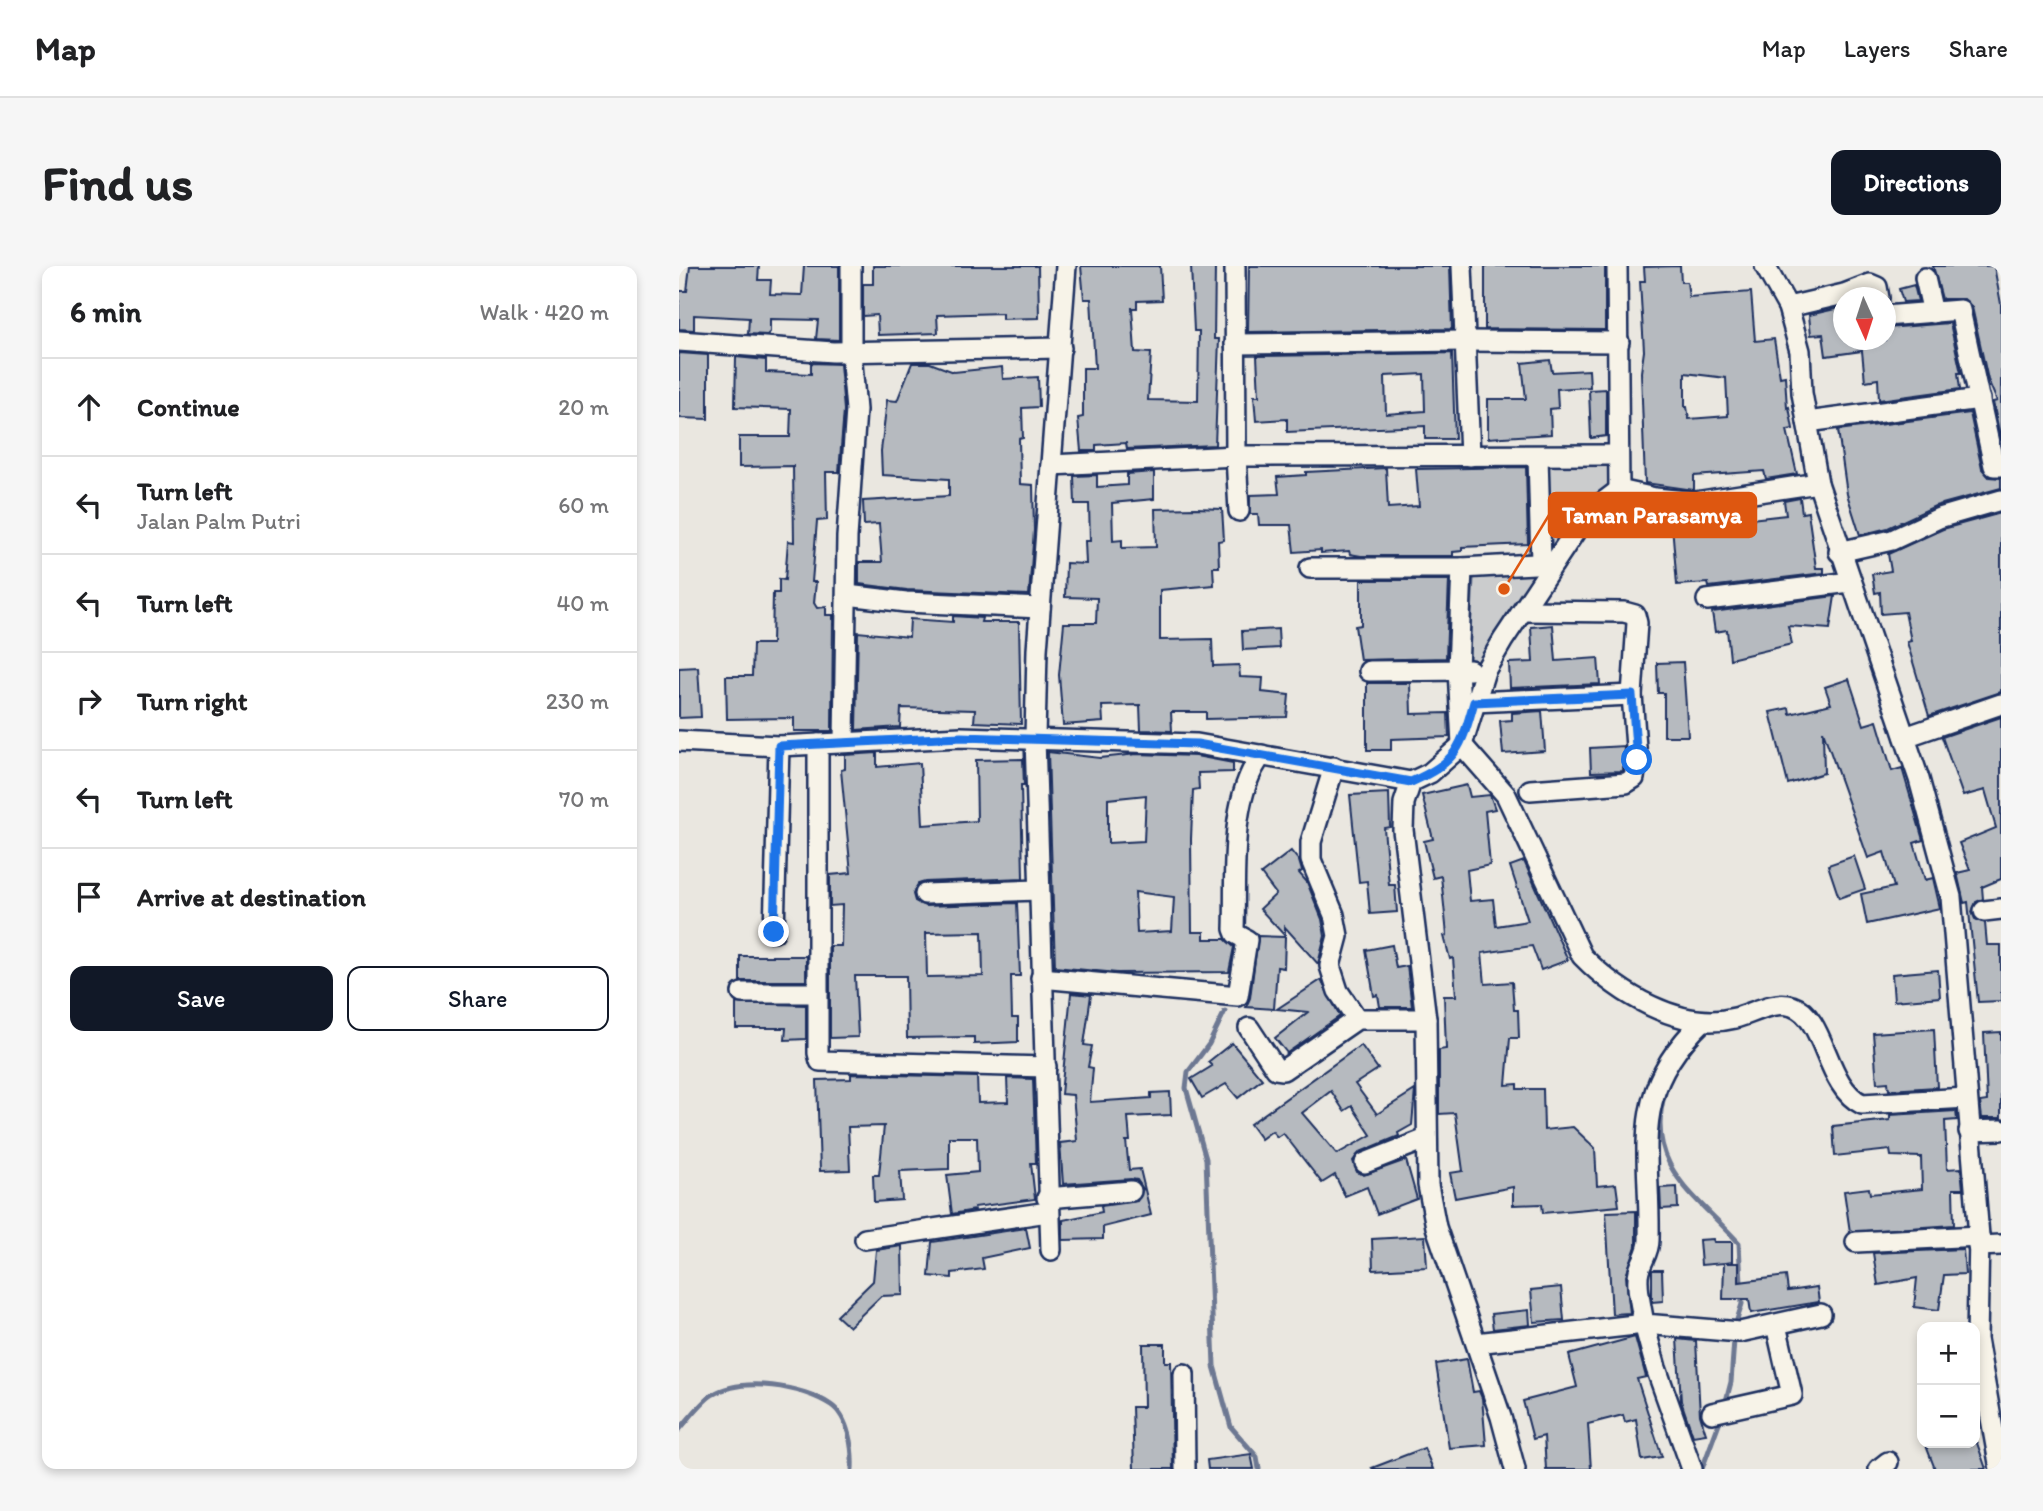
<!DOCTYPE html>
<meta charset="utf-8">
<style>
body{margin:0;font-family:Itim,sans-serif;background:#f6f6f6;color:#202124}
.controls{position:absolute;right:21px;bottom:21px;display:grid;overflow:hidden;border-radius:14px;box-shadow:0 4px 10px #0003}
.controls button{width:63px;height:63px;display:grid;place-items:center;padding:0;border:0;border-bottom:2px solid #e0e0e0;background:#fff;color:#202124;font:35px sans-serif}
.compass{position:absolute;left:1154px;top:21px;width:63px;height:63px;border-radius:50%;background:#fff;box-shadow:0 4px 10px #0003;rotate:177deg}
.stop{position:absolute;width:21px;height:21px;margin:-16px;border:5px solid #1a73e8;border-radius:50%;background:#fff}
.stop.end{background:#1a73e8;border-color:#fff;box-shadow:0 2px 7px #0008}
.list{margin:0;padding:0;list-style:none}
h2{display:flex;justify-content:space-between;align-items:center;height:91px;margin:0;padding:0 28px;font-size:30px}
h2 small{font-size:23px;font-weight:400;color:#757577}
.list li{display:grid;grid-template-columns:46px 1fr auto;gap:21px;align-items:center;box-sizing:border-box;height:98px;padding:0 28px;border-top:2px solid #e0e0e0}
.list b{display:block;font-size:26px;white-space:nowrap}
.list p{margin:0;font-size:23px;white-space:nowrap;color:#757577}
.list em{font-size:23px;font-style:normal;color:#757577}
.actions{display:flex;gap:14px;padding:21px 28px}
.actions a{flex:1;padding:16px 0;border:2px solid #111827;border-radius:14px;text-align:center;font-size:24px;color:#111827}
.actions .main{background:#111827;color:#fff}
.icon{flex:none;width:38px;height:38px;fill:none;stroke:currentColor;stroke-width:2;stroke-linecap:round;stroke-linejoin:round}
.map{position:relative;flex:none;width:1322px;height:1203px;overflow:hidden;border-radius:14px}
header{display:flex;align-items:center;gap:42px;box-sizing:border-box;height:98px;padding:0 35px;background:#fff;border-bottom:2px solid #e0e0e0}
header strong{font-size:33px}
nav{display:flex;gap:38px;margin-inline-start:auto;font-size:24px}
.intro{display:flex;align-items:center;justify-content:space-between;box-sizing:border-box;height:168px;padding:0 42px}
h1{margin:0;font-size:49px}
.button{padding:18px 32px;border-radius:14px;background:#111827;color:#fff;font-size:24px;font-weight:700}
main{display:flex;gap:42px;padding:0 42px}
aside{flex:1;background:#fff;border-radius:14px;box-shadow:0 4px 10px #0003}
.map>svg:first-child{display:block}
.green{fill:#cbcccd;stroke:#737e96;stroke-width:2}
.lines{fill:none;stroke-linecap:round;stroke-linejoin:round}
.stream{stroke:#6d7892;stroke-width:5}
.building{fill:#b6babf;stroke:#1b2f5e;stroke-width:2;fill-rule:evenodd}
.minor-casing{stroke:#1b2f5e;stroke-width:24}
.minor{stroke:#f7f3e8;stroke-width:19}
.route{stroke:#1a73e8;stroke-width:9}
.leader{fill:none;stroke:#de5710;stroke-width:2.5}
.callout-dot{fill:#de5710;stroke:#f7f3e8;stroke-width:2.5}
.callout{fill:#de5710;stroke:#de5710;stroke-width:2.5}
.callout-label{font-size:23px;text-anchor:middle;font-weight:bold;fill:#fff}
</style>
<header>
<strong>Map</strong>
<nav><a>Map</a><a>Layers</a><a>Share</a></nav>
</header>
<div class="intro"><h1>Find us</h1><a class="button">Directions</a></div>
<main>
<aside>
<h2>6 min<small>Walk · 420 m</small></h2>
<ul class="list">
<li><svg class="icon" aria-label="ahead" viewBox="0 0 24 24"><path d="M12 20V5M6 11l6-6 6 6"/></svg><div><b>Continue</b></div><em>20 m</em></li>
<li><svg class="icon" aria-label="left" viewBox="0 0 24 24"><path d="M17 20v-9H6M10 6l-5 5 5 5"/></svg><div><b>Turn left</b><p>Jalan Palm Putri</p></div><em>60 m</em></li>
<li><svg class="icon" aria-label="left" viewBox="0 0 24 24"><path d="M17 20v-9H6M10 6l-5 5 5 5"/></svg><div><b>Turn left</b></div><em>40 m</em></li>
<li><svg class="icon" aria-label="right" viewBox="0 0 24 24"><path d="M7 20v-9h11M14 6l5 5-5 5"/></svg><div><b>Turn right</b></div><em>230 m</em></li>
<li><svg class="icon" aria-label="left" viewBox="0 0 24 24"><path d="M17 20v-9H6M10 6l-5 5 5 5"/></svg><div><b>Turn left</b></div><em>70 m</em></li>
<li><svg class="icon" aria-label="arrive" viewBox="0 0 24 24"><path d="M6 21V4h12l-3 4 3 4H6"/></svg><div><b>Arrive at destination</b></div></li>
</ul>
<div class="actions"><a class="main">Save</a><a>Share</a></div>
</aside>
<div class="map">
<svg width="1322" height="1203" viewBox="0 0 1322 1203">
<rect width="100%" height="100%" fill="#eae7e0"/>
<filter id="ink" filterUnits="userSpaceOnUse"><feTurbulence type="fractalNoise" baseFrequency=".0143" numOctaves="2"/><feDisplacementMap in="SourceGraphic" scale="14" xChannelSelector="R" yChannelSelector="G"/><feConvolveMatrix kernelMatrix="1 2 1 2 8 2 1 2 1" color-interpolation-filters="sRGB"/></filter>
<g filter="url(#ink)">
<!-- green -->
<path class="green" d="M938,193L928,228L788,428L795,306L839,303C864,266 856,237 856,195Z"/>
<g class="lines">
<!-- stream -->
<g class="stream">
<path d="M546,745L530,778L509,806L507,822L527,893L535,1100L552,1161L578,1191L580,1203"/>
<path d="M986,827C964,900 1018,930 1060,977L1063,1038L1056,1060L1052,1116L1046,1139"/>
<path d="M0,1164C10,1153 21,1137 33,1129C63,1110 124,1120 152,1139C170,1151 174,1184 173,1203"/>
<path d="M1023,1203L1043,1149"/>
</g>
</g>
<!-- building -->
<g class="building">
<path d="M11,0H80L79,14H92L91,28L123,29L125,0H160V74L137,73L139,54L91,53V66L88,69L69,68L70,52L15,49V64L0,63V25H8Z"/>
<path d="M194,0H359L360,52L323,53V47L258,49L259,67L199,69L198,49L184,50V18H194Z"/>
<path d="M402,0H481L483,34L458,35V42H453L456,86L472,87L469,134L519,135L520,65H515L512,0H536L535,73H540L536,179L448,183L447,177L417,179V185H402L399,152L404,151V102H416L412,33H405Z"/>
<path d="M570,0H771L773,63L569,66Z"/>
<path d="M806,0H926V64L806,63Z"/>
<path d="M1001,0L1002,16H1008L1010,31L1072,26L1076,75L1095,73L1101,111L1106,110L1108,142L1110,141L1114,163L1108,164L1118,208L1087,213L1085,205L1015,210V224L966,217L962,106L965,85L961,15H966L965,1ZM1006,107L1047,112L1049,150L1010,153L1008,141H1006Z"/>
<path d="M1254,0H1315L1322,38V175L1314,136L1318,135L1309,114L1293,41L1285,33H1263Z"/>
<path d="M1235,19L1239,35L1224,36L1220,23Z"/>
<path d="M1165,41V74H1207V62L1271,57L1282,107H1279L1281,123L1200,134L1199,113L1186,115L1183,85L1147,90L1144,68L1132,69L1130,49Z"/>
<path d="M0,87L29,89V153L0,152Z"/>
<path d="M773,87L776,173H746V160L608,166V153L577,155L575,130H580L578,90ZM745,108L746,145L707,148L706,110Z"/>
<path d="M57,91L87,94V106L132,108V97L161,98L165,144L160,206H147L148,254L138,255L133,316H137L135,337L138,342L147,341V349H154L153,465H115V452L48,453L47,410H73L74,378H93L94,327H100V313L106,314L109,275L115,276L114,200L60,201V171H111L112,143L56,141Z"/>
<path d="M871,94L873,106L910,104L911,121L878,123L879,142L871,143L872,168L809,172V133H847L843,97Z"/>
<path d="M233,97H251L275,106L323,101L324,113L359,111L360,141L343,142L344,172L340,173L341,218L354,219L355,264L350,329L228,324L180,318V296H203L200,258L185,259L184,235L270,230V213L203,209L202,185L208,134L218,135Z"/>
<path d="M927,123V170L912,172L910,124Z"/>
<path d="M1291,147L1303,203L1310,211L1322,212V222L1256,240L1209,262L1181,269L1168,228L1159,164Z"/>
<path d="M847,201L849,278L783,281V285L774,286V290H682L671,288L670,285L642,287V284L615,286L612,259H580L579,248H571V229L600,228L598,211L627,209V206L707,202L709,242L740,240L737,203Z"/>
<path d="M475,206V233L433,237L434,275L443,274V282L477,281L476,243L517,242L543,243L545,274L539,275L540,301H534L535,319L481,324V374L533,373L534,400L560,399L561,411L584,412L583,426L610,429L608,451L527,453V446H492L493,465L462,464L461,439L423,440L424,456L384,459L380,409L385,357H417L418,332L386,331L387,297L407,298L406,275H411L410,238H396L395,210L418,209V221L448,219V208Z"/>
<path d="M1121,232L1123,247L1129,246L1137,302H1145V307L1030,321L1029,317L998,319L993,259L950,261L949,239L1015,248L1052,243L1054,255L1107,249L1105,235Z"/>
<path d="M1322,247V426L1250,450L1228,376L1232,375L1226,346L1202,348L1201,326L1196,327L1193,308L1212,305L1209,288L1264,263Z"/>
<path d="M682,314H770L767,392L681,394L676,360L682,359Z"/>
<path d="M1156,330L1151,363L1109,360L1113,378L1051,393L1048,364L1036,366L1033,346Z"/>
<path d="M274,350L303,352L302,356H340L342,458L295,456L296,444L222,442L221,461L177,464L179,366L230,371L231,353L274,356Z"/>
<path d="M874,359L877,395L919,392L921,418L831,422L830,397L854,396L852,361Z"/>
<path d="M599,363L600,382L564,384L563,365Z"/>
<path d="M1004,396L1009,470H985V427H979L978,397Z"/>
<path d="M19,401L22,451L0,452V402Z"/>
<path d="M1170,413L1185,459L1198,455L1213,505L1223,502L1244,574L1235,577L1246,614L1254,612L1261,642L1188,658L1182,628L1215,621L1205,586L1189,592L1144,465L1145,507L1109,518L1091,446L1110,442L1111,448L1152,438L1146,421Z"/>
<path d="M688,417H731L732,448L769,447L770,471L712,473V484H688Z"/>
<path d="M863,445L866,485L824,488L821,455L833,454V447Z"/>
<path d="M1322,451V613L1303,621L1304,633L1297,636L1293,646L1296,653L1306,657L1308,679H1322V735L1299,736L1289,636L1285,637L1278,607L1291,604L1280,577L1317,562L1306,524L1284,530L1263,471Z"/>
<path d="M945,480L944,505L912,506L911,482Z"/>
<path d="M369,486L421,492L458,488L517,490L554,497V506L519,507L520,523L514,524L512,573L513,666H525V673H546L555,681L550,706L438,707L376,701ZM467,529L465,575L429,577V533ZM456,626L495,631L493,665L458,667Z"/>
<path d="M198,487V501L241,497L244,559L298,555L297,494L344,493L345,519H342L344,612L246,616L239,618L234,628L236,635L246,640L338,637L341,710H332L333,752H339V776L295,778V771L228,772L227,710H176L179,771L151,772V680H162L163,639L151,640V609L172,607L162,504L166,503V489ZM303,666L304,710L248,711L247,667Z"/>
<path d="M788,519L791,531L811,529L816,543L806,545L811,599L788,604L791,635L814,633L817,660L849,655L831,600L845,595L889,694L862,704L853,680L803,687L806,718L833,716L835,744H839L840,772H831L827,819L838,818V823H864L865,864L894,861L916,882L918,920L937,918L940,940L864,947L863,938L834,939V921L776,932L771,907L784,905L776,847L760,848V784L767,783L765,730H777L774,692L771,693L765,670L768,669L762,610L754,612L745,575L754,573L743,529Z"/>
<path d="M710,527L711,561L705,562L710,619H716L718,646L691,648L688,615L680,616L671,529Z"/>
<path d="M612,585L620,595L623,605L620,607L628,616L643,653L646,670L639,698L606,661V670L581,643L597,628L582,608Z"/>
<path d="M1175,590L1186,623L1160,632L1149,599Z"/>
<path d="M579,670L606,671L605,702L598,701L595,743L567,741L571,732Z"/>
<path d="M713,679L717,702L728,700L733,741H701L699,729L695,730L687,684Z"/>
<rect x="61" y="690" width="66" height="25"/>
<path d="M1259,704L1261,731L1215,735L1213,708Z"/>
<path d="M642,714L661,750L608,787L596,772L629,746L598,743Z"/>
<path d="M392,727L412,729L405,779L413,780L409,801L414,802L411,836L472,832V827L491,826L492,849L449,851L451,875H447L450,904L461,903L472,949L424,961V973L384,974V954L423,946L422,940L458,935L464,923L458,914L452,913L384,918L381,877L398,875L394,829L382,828Z"/>
<path d="M57,737L127,739V773L106,774L107,762H57Z"/>
<path d="M1255,763L1258,821L1210,824L1209,816L1198,817L1194,767Z"/>
<path d="M1322,766V852H1303L1301,836L1308,835L1305,767Z"/>
<path d="M553,777L583,813L559,832L547,818L523,832L512,813L533,800L529,796Z"/>
<path d="M682,779L699,803L676,818L698,848L736,824L733,859L719,867L720,870L681,886L674,895L678,906L685,909L727,894L738,933L698,948L688,921L666,930L656,909L643,917L604,867L598,871L593,865L582,873L571,858ZM652,825L665,845L673,840L692,869L658,888L623,847Z"/>
<path d="M172,808L298,811L299,837L329,836L328,812L354,813L357,897H352L356,933L295,941L296,944L273,948L268,909L299,906L298,871H270V903L221,905L223,934L195,936L194,909H200L205,860L169,861L171,904L141,905L138,814L172,813Z"/>
<path d="M1277,845L1278,854L1266,855L1268,903L1282,902L1284,923H1274L1275,959L1171,966L1165,925L1190,922L1191,928L1243,923L1242,891L1212,890L1211,884L1156,890L1154,860L1211,854V849Z"/>
<path d="M998,921L999,942L982,943L981,922Z"/>
<path d="M957,945V980L947,1010L951,1047L933,1048L927,946Z"/>
<path d="M347,962L351,982L303,992L305,1003L273,1007V1012L250,1010L253,976Z"/>
<path d="M746,970L748,1001L694,1004L693,973Z"/>
<path d="M1034,973L1035,976H1053V996L1047,997H1060V1016L1107,1010L1109,1025L1138,1021L1140,1036L1072,1047L1070,1033H1044L1045,997L1022,999L1020,974Z"/>
<path d="M223,980L224,1029L202,1030L170,1061L158,1050L194,1015L197,984Z"/>
<path d="M1284,983L1286,1008L1265,1009L1260,1044L1235,1041L1238,1012L1199,1019L1194,987Z"/>
<path d="M973,1004H983L984,1035L973,1036Z"/>
<path d="M882,1021L885,1054L855,1056L852,1024Z"/>
<path d="M850,1044L851,1059L814,1063L812,1048Z"/>
<path d="M956,1071L967,1111L958,1113L983,1191L963,1194L957,1153L946,1156L944,1149L909,1158L912,1203H867L865,1170L854,1173L844,1135L898,1121L890,1089Z"/>
<path d="M998,1073L1017,1075L1021,1149L1027,1168L1014,1170L1002,1135Z"/>
<path d="M464,1078H486V1096H492L494,1203H455L453,1141H465Z"/>
<path d="M788,1093L794,1126L800,1125L803,1132L807,1179L770,1182L757,1098Z"/>
<path d="M1246,1177H1298L1307,1203H1256Z"/>
<path d="M745,1182L754,1203H694L693,1202Z"/>
<path d="M572,1188L575,1203H529L528,1194Z"/>
</g>
<g class="lines">
<!-- minor casing -->
<g class="minor-casing">
<g id="minor">
<path d="M556,0L557,190L939,189"/>
<path d="M783,0L791,190"/>
<path d="M938,0L940,224"/>
<path d="M1086,0L1109,41L1121,85L1123,127L1139,217L1240,513L1272,631L1300,970L1298,1073L1321,1203"/>
<path d="M1246,12L1254,47"/>
<path d="M1109,41L1165,28L1191,18L1198,21L1200,32"/>
<path d="M1206,50L1281,44L1315,200H1322"/>
<path d="M0,75L154,86L382,82"/>
<path d="M556,78L785,75L940,76"/>
<path d="M1128,156L1301,133"/>
<path d="M859,190L862,296"/>
<path d="M372,199L557,190L560,245"/>
<path d="M1160,286L1213,274L1260,252L1322,234"/>
<path d="M631,302H783L875,297"/>
<path d="M783,302L779,403L783,479L827,529L903,690C939,727 1001,766 1056,752C1072,748 1096,734 1113,740C1147,751 1146,820 1183,838L1288,832"/>
<path d="M168,329L227,336L361,342"/>
<path d="M1028,334L1171,316"/>
<path d="M845,345L945,346L956,349L958,357L953,429L958,494L955,512L947,517L851,524"/>
<path d="M690,405L791,404"/>
<path d="M795,436L953,429"/>
<path d="M1226,471L1322,438"/>
<path d="M0,475L100,480L282,471L518,478L732,516"/>
<path d="M165,475L168,271L177,144L172,86V0"/>
<path d="M139,478V787L141,795L367,801"/>
<path d="M655,501L632,576V594L655,649L659,670L651,700L659,725L678,753"/>
<path d="M246,628L360,624"/>
<path d="M1305,645L1322,643"/>
<path d="M95,666L100,480"/>
<path d="M362,712L559,730L568,674L557,668L555,663C557,611 549,531 583,489"/>
<path d="M63,727H139"/>
<path d="M1024,755C948,828 972,882 970,974C970,986 963,994 960,1005C956,1019 963,1043 965,1058L1061,1066L1142,1048"/>
<path d="M570,762L597,803L604,804L678,753H747"/>
<path d="M1290,865L1322,864"/>
<path d="M686,897L747,873"/>
<path d="M368,932L452,925"/>
<path d="M186,973L369,946"/>
<path d="M1177,976L1300,970"/>
<path d="M1299,980L1322,979"/>
<path d="M372,984L356,472L358,384L387,0"/>
<path d="M797,1077L965,1058L977,1102L1013,1203"/>
<path d="M505,1108L506,1203"/>
<path d="M1033,1147L1113,1129L1097,1059"/>
<path d="M836,1203L822,1151L757,961L749,919L747,753L724,564L725,537L732,516L751,507L783,479L806,405L824,374L907,249L940,224L976,232L1016,236L1139,217"/>
<path d="M1200,1203L1209,1196"/>
</g>
</g>
<!-- minor -->
<use href="#minor" class="minor"/>
</g>
</g>
<g class="lines" filter="url(#ink)">
<!-- route -->
<path class="route" d="M95,666L100,480L282,471L518,478L732,516C778,496 782,482 795,436L953,429L958,494"/>
</g>
<!-- callouts -->
<path class="leader" d="M825 323L870 249"/>
<circle class="callout-dot" cx="825" cy="323" r="7"/>
<rect class="callout" x="870" y="227" width="207" height="44" rx="7"/>
<g class="callout-label">
<text x="973" y="257">Taman Parasamya</text>
</g>
</svg>
<div class="controls">
<button>+</button>
<button>−</button>
</div>
<svg class="compass" viewBox="-18 -18 36 36"><path d="M0-13l5 13h-10z" fill="#e53935"/><path d="M0 13l5-13h-10z" fill="#757577"/></svg>
<div class="stop" style="left:958px;top:494px"></div>
<div class="stop end" style="left:95px;top:666px"></div>
</div>
</main>
